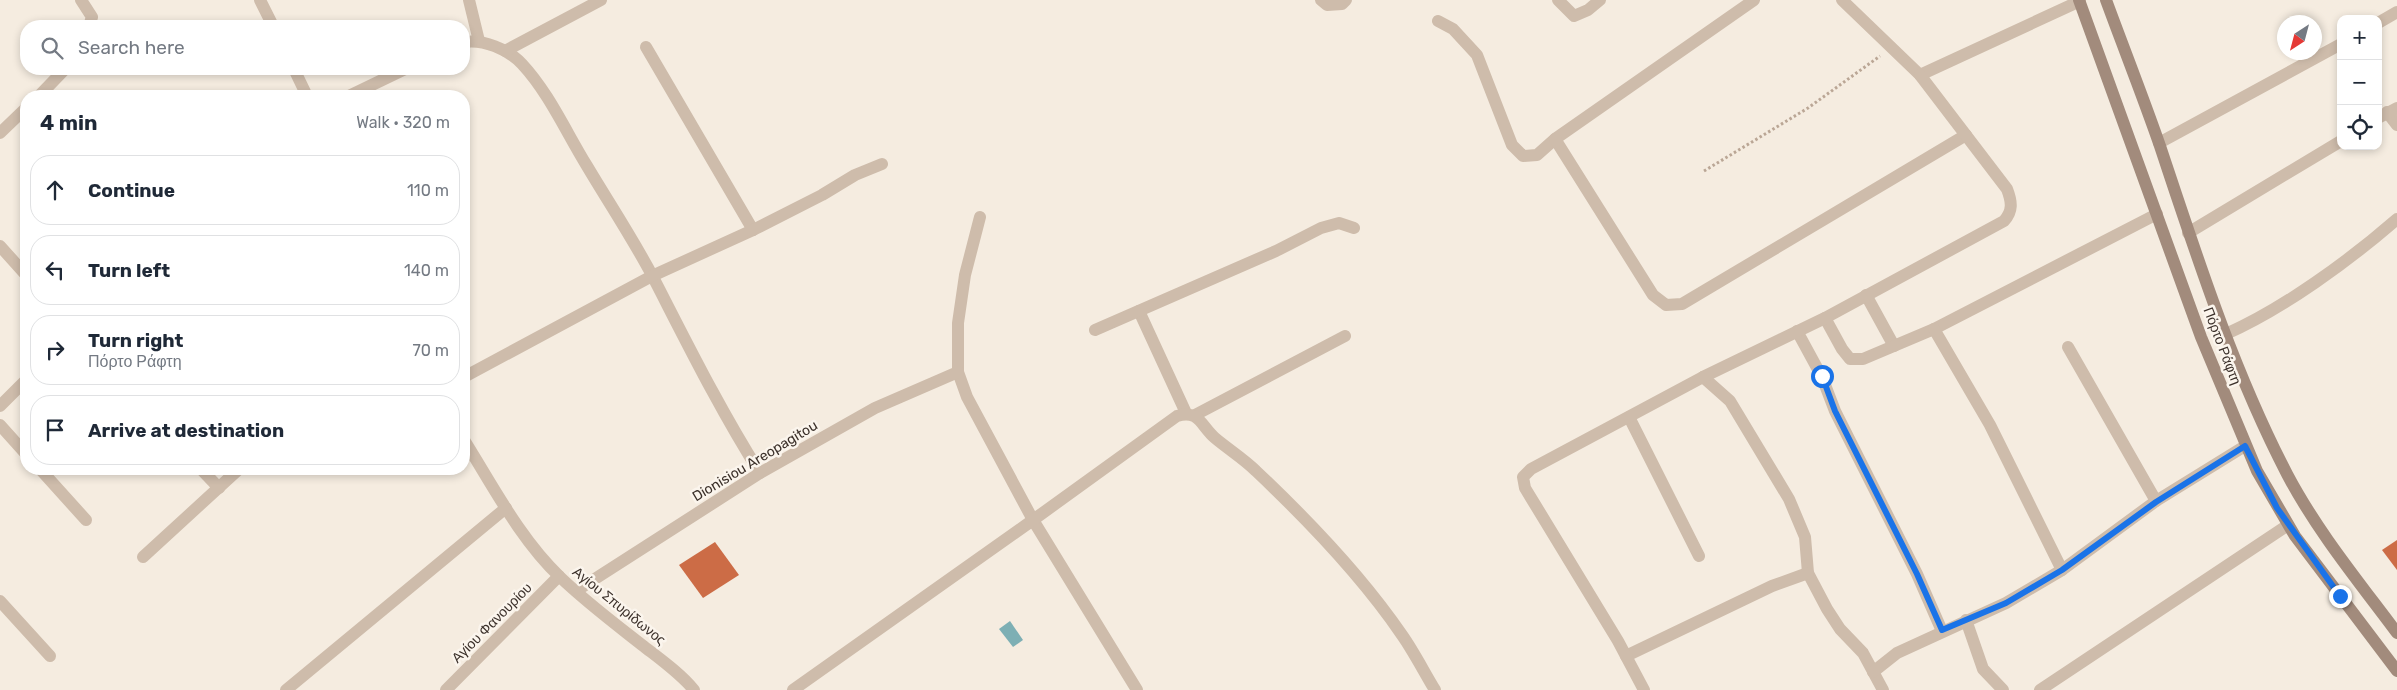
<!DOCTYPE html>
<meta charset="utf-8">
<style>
body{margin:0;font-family:Rubik,sans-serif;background:#f6f6f7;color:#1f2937}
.controls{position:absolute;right:15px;top:15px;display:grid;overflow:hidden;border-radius:10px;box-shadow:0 2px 8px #0003}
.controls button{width:45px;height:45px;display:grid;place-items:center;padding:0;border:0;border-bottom:1px solid #e0e1e3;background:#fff;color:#1f2937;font:25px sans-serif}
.compass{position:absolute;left:2277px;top:15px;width:45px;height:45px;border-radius:50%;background:#fff;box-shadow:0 2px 8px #0003;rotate:216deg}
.stop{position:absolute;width:15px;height:15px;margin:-11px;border:4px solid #1a73e8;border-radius:50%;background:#fff}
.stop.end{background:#1a73e8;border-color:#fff;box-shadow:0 1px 5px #0008}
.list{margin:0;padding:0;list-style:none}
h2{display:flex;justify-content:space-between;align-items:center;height:65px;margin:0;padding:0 20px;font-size:21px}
h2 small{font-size:16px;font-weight:400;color:#747a83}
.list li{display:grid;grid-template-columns:32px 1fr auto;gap:15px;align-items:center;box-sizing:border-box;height:70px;margin:0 10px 10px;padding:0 10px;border:1px solid #e0e1e3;border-radius:20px}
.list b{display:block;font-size:19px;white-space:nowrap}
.list p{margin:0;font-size:16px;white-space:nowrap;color:#747a83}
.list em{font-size:16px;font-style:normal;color:#747a83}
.icon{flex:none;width:28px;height:28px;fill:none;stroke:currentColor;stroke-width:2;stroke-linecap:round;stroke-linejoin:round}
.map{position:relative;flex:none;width:2397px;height:690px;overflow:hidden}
.search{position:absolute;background:#fff;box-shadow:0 2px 8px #0003;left:20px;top:20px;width:450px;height:55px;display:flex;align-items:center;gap:12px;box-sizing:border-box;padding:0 18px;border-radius:20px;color:#747a83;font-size:19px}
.panel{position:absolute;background:#fff;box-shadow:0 2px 8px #0003;left:20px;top:90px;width:450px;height:385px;border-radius:20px}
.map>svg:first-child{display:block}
.water{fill:#7dafb4}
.building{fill:#cc6c46}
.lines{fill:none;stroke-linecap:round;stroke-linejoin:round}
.path{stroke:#baa695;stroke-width:3;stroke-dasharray:2.5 2.5;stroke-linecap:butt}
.minor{stroke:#cebcab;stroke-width:12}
.secondary{stroke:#a28b7c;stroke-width:12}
.route{stroke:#1a73e8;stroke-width:6}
.labels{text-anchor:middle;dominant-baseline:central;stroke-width:5;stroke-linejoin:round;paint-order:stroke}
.street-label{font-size:14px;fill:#3b302a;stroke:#fbf5ed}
</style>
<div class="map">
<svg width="2397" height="690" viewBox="0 0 2397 690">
<rect width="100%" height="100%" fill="#f5ece0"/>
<!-- water -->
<path class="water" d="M1010,621L1023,640L1013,647L999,629Z"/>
<!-- building -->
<g class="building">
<path d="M2397,540V570L2382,550Z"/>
<path d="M715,542L739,575L703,598L679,565Z"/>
</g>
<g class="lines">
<!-- path -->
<path class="path" d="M1704,171L1808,108L1880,56"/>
<!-- minor -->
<g class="minor">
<path d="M81,0L92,17L89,26"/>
<path d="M260,0L273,26"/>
<path d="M469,0L479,41"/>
<path d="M1321,0L1327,5L1342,4L1346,0"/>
<path d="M1558,0L1574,16L1588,10L1600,0"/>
<path d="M1842,0L1920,75L2080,1"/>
<path d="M1438,21L1453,29L1477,55L1512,145L1523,156L1537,155L1555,139L1754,0"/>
<path d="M2378,23L2397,12"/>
<path d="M464,42C483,39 508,49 522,64C549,93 566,132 587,166C609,203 633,239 653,277C687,343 720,410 760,473"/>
<path d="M646,47L753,230"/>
<path d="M505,51L601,0"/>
<path d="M294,69L307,96"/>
<path d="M39,96L65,69"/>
<path d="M349,96L405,69"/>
<path d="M2387,112L2397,125"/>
<path d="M2378,118L2397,108"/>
<path d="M0,133L26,108"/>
<path d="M1555,139L1653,295L1666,305L1682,304L1966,135"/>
<path d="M2159,143L2341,44"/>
<path d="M980,217L965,275L958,323V372L967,397L1033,520L1137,690"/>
<path d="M2188,233L2341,141"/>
<path d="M0,246L26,275"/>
<path d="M1866,295L1894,346"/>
<path d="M1139,311L1186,413"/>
<path d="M1825,318L1842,349L1850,359H1863L1934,329L2157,214"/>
<path d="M1934,329L1990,425L2062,570"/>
<path d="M1095,330L1276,251L1321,228L1339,223L1354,228"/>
<path d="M1797,331L1822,377L1835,411L1917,574L1942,631"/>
<path d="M2226,334C2283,309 2350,260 2397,219"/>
<path d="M2068,347L2156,501"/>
<path d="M464,377L652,276L753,230L822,195L855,175L882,164"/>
<path d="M1703,377L1730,401L1789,499L1805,537L1808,573L1827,609L1840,629L1863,653L1883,690"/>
<path d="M0,406L26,380"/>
<path d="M1195,415L1345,336"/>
<path d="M1629,417L1699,556"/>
<path d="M0,425L26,454"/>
<path d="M464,440C493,486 520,539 560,577C586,602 614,623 642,645C660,659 680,673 694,690"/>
<path d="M40,469L86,520"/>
<path d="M201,469L219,488"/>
<path d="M143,557L239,469"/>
<path d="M576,591L760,473L875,408L958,372"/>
<path d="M0,601L50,656"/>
<path d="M1966,620L1983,669L2003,690"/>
<path d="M1626,656L1772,586L1808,573"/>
<path d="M1873,672L1897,653L2006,603L2062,570L2156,501L2245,446"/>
<path d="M286,690L506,508"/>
<path d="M446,690L559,576"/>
<path d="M793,690L1033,520L1177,416C1199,409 1201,426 1215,438C1228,449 1244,459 1256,471C1309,521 1361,575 1402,635C1414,652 1424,672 1435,690"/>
<path d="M1644,690L1618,641L1525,488L1523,477L1531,469L1703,377L1825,318L2004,221C2013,211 2012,202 2007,189L1920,75"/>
<path d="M2040,690L2288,525"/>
</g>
<!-- secondary -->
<g class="secondary">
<path d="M2079,0L2201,337L2257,471L2295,536L2397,671"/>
<path d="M2106,0C2124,49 2143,97 2160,146C2197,257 2233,370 2287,474C2317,531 2359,582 2397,633"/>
</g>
</g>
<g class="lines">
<!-- route -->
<path class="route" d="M1822,376L1835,411L1917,574L1942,630L2006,603L2062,570L2156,502L2245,446L2277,508L2340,596"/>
</g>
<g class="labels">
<!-- street labels -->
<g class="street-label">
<text transform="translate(2222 346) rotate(69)">Πόρτο Ράφτη</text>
<text transform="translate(755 461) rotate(-31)">Dionisiou Areopagitou</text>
<text transform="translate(619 606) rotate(39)">Αγίου Σπυρίδωνος</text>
<text transform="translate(492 623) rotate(-45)">Αγίου Φανουρίου</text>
</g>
</g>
</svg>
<div class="controls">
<button>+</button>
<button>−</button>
<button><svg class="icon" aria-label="locate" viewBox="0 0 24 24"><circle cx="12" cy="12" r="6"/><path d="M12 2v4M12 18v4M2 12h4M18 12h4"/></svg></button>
</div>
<svg class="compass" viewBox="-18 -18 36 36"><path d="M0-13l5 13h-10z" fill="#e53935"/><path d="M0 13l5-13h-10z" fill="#747a83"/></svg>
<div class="stop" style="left:1822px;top:376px"></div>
<div class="stop end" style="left:2340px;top:596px"></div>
<div class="search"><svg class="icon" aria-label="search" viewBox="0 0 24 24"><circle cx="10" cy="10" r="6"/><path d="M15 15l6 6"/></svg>Search here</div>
<section class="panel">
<h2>4 min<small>Walk · 320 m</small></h2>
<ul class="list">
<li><svg class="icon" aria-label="ahead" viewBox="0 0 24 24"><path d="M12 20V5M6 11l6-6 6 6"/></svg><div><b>Continue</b></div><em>110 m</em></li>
<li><svg class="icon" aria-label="left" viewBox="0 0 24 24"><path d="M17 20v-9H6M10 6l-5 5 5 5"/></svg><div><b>Turn left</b></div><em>140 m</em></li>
<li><svg class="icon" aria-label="right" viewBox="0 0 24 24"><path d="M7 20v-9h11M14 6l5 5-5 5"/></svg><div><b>Turn right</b><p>Πόρτο Ράφτη</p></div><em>70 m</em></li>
<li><svg class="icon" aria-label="arrive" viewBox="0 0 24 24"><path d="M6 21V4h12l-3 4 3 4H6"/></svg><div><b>Arrive at destination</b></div></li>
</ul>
</section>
</div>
